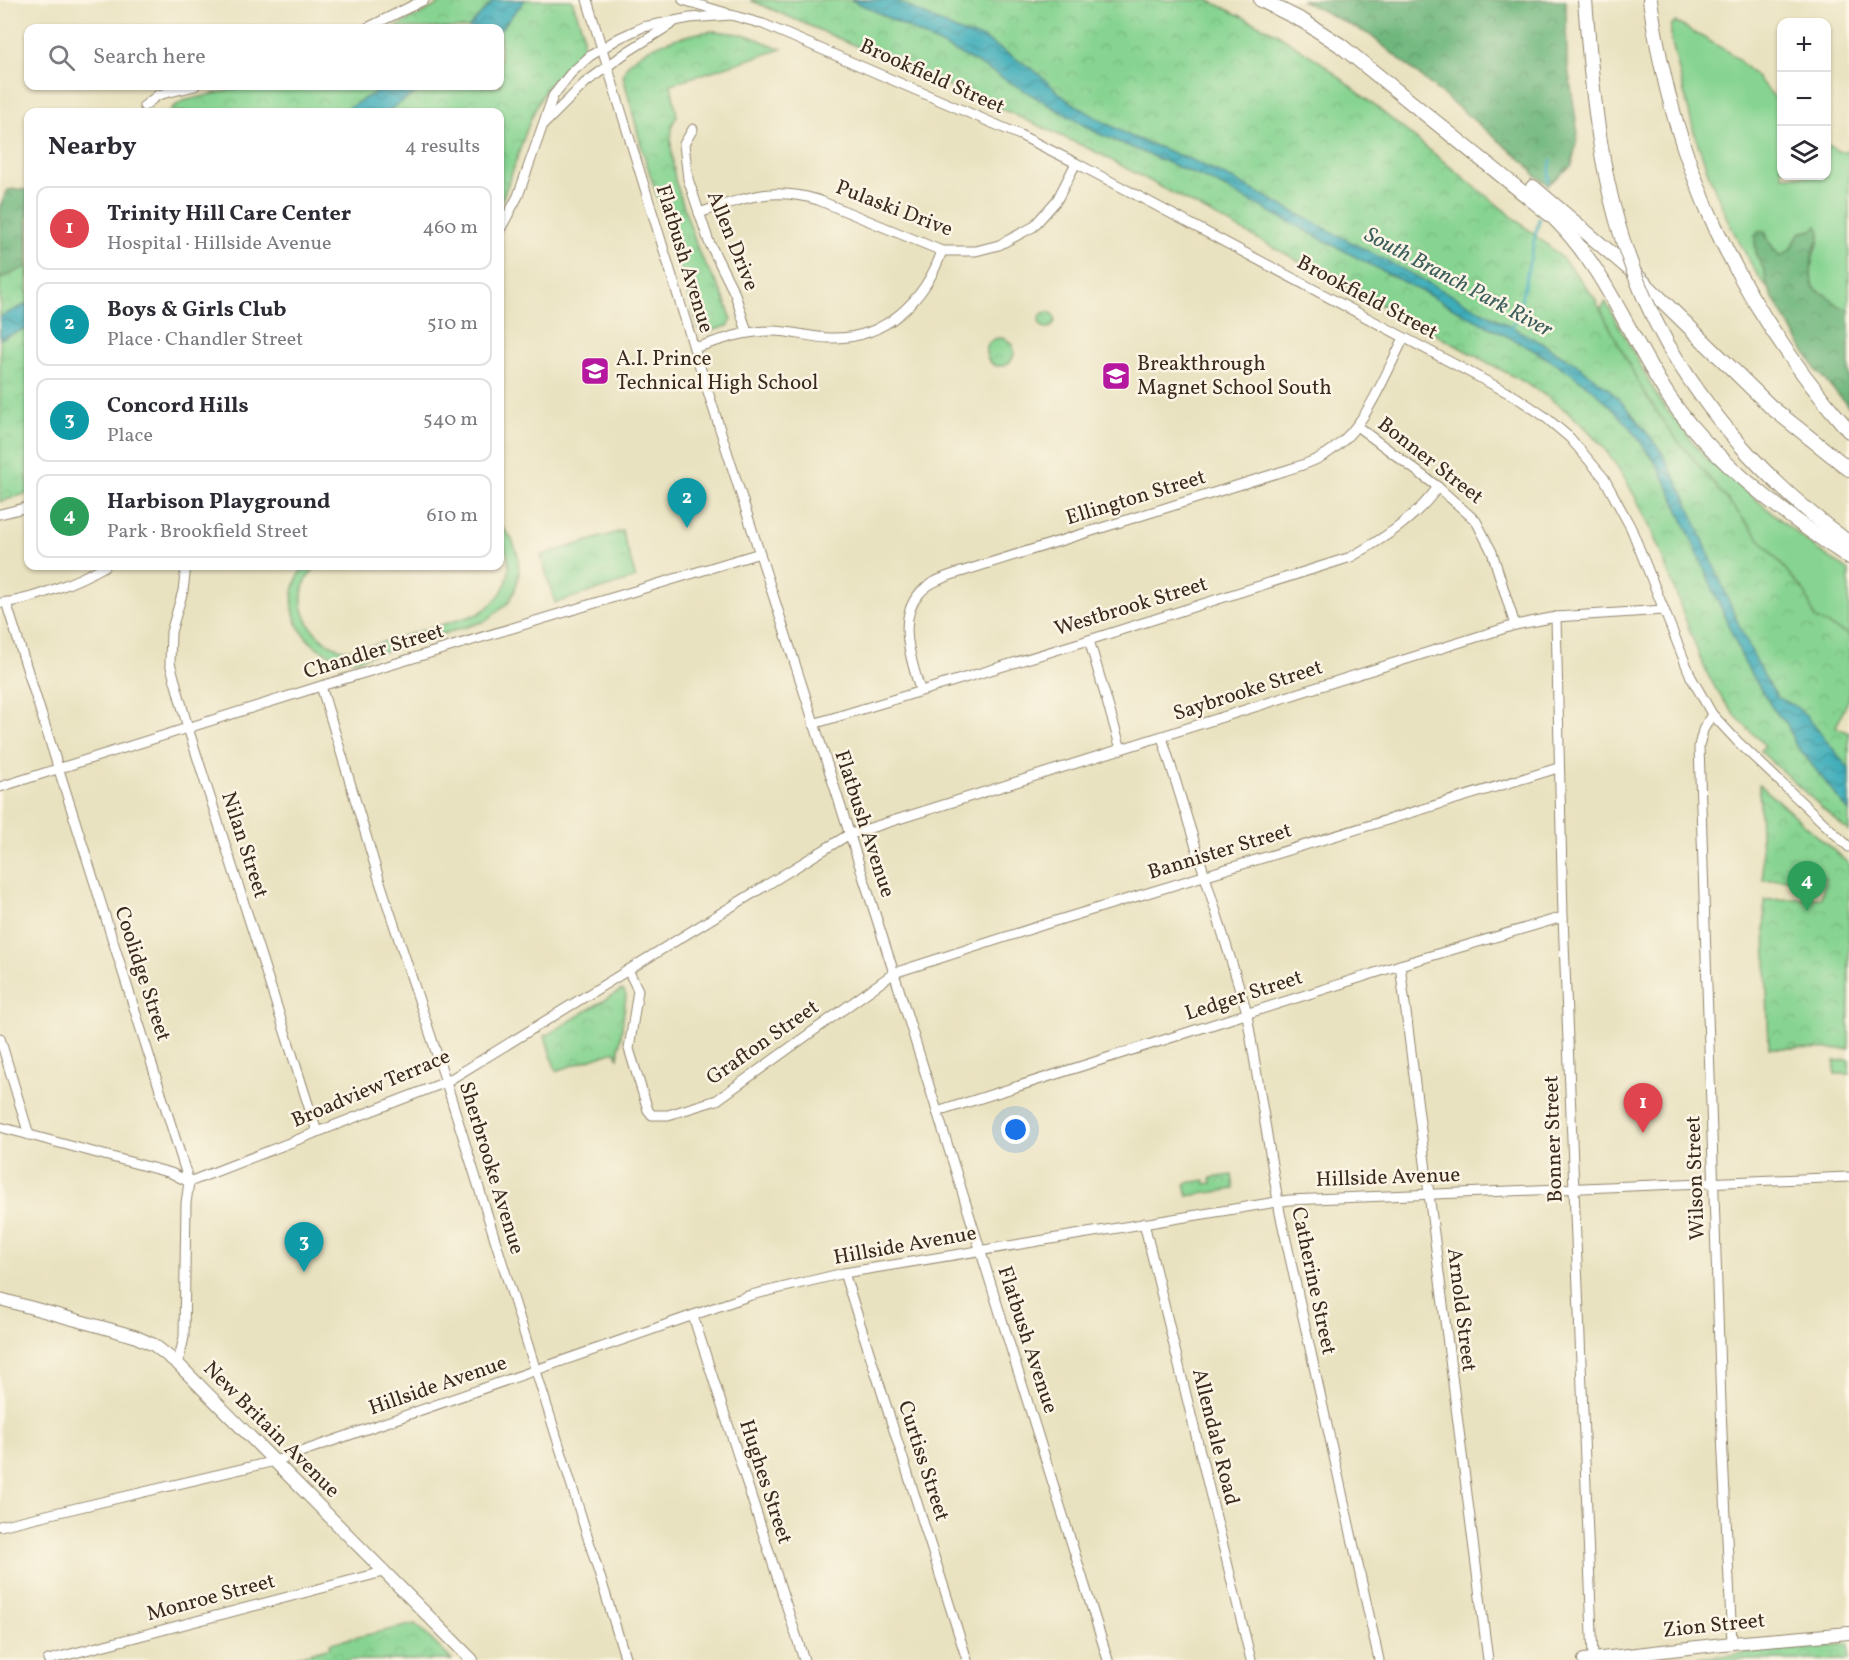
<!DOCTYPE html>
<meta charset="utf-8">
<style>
body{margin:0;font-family:Vollkorn,serif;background:#f2f2f3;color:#2b2b33}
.controls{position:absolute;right:18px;top:18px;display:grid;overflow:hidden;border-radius:12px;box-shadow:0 2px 4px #0004}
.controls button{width:54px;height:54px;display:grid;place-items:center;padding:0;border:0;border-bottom:2px solid #e1e1e2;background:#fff;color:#2b2b33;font:30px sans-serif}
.you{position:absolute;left:1016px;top:1130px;width:21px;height:21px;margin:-15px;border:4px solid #fff;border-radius:50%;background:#1a73e8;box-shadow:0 0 0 9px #1a73e833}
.badge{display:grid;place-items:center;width:39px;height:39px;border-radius:50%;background:#0f766e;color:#fff;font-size:20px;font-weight:700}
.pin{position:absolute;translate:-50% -50px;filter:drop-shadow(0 2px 3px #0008)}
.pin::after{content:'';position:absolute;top:32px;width:21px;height:18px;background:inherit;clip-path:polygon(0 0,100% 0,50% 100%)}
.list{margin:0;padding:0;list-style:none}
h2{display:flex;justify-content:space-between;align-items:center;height:78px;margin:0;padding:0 24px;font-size:26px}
h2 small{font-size:20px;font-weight:400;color:#7c7c81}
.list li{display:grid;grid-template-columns:39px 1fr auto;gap:18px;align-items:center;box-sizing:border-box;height:84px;margin:0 12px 12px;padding:0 12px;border:2px solid #e1e1e2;border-radius:12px}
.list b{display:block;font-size:22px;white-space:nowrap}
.list p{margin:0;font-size:20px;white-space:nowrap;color:#7c7c81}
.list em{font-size:20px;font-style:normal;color:#7c7c81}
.icon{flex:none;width:33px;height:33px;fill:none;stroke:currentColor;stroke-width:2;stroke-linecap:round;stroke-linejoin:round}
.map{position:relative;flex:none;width:1849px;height:1660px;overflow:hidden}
.search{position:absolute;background:#fff;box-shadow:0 2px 4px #0004;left:24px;top:24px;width:480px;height:66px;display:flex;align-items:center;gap:15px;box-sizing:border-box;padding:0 21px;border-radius:12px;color:#7c7c81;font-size:22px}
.panel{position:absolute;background:#fff;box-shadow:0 2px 4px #0004;left:24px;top:108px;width:480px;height:462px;border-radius:12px}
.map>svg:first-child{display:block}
.green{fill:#87d492;stroke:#617f58;stroke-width:1.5}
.forest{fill:url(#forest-crowns);stroke:#54704d;stroke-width:1.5}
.park{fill:url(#park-crowns);stroke:#617f58;stroke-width:1.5}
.water{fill:url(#water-waves);stroke:#3c6c6c;stroke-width:1.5}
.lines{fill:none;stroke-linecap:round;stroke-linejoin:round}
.stream{stroke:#3eadba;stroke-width:3}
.minor-casing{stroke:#92866f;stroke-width:11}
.major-casing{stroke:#92866f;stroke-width:14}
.highway-casing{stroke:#92866f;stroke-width:16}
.minor{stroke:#fff;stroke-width:9}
.major{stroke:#fff;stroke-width:12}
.highway{stroke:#fff;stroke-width:14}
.highway-bridge-casing{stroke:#92866f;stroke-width:16;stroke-linecap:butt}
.highway-bridge{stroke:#fff;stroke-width:14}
.labels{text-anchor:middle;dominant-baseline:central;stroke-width:5;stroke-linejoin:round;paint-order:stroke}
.street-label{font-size:21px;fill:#3b2a1e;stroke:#fcf5e5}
.poi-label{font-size:21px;fill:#3b2a1e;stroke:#fcf5e5;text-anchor:start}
.water-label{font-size:22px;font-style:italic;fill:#3c5e5c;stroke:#fcf5e5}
</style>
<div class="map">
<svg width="1849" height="1660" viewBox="0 0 1849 1660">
<defs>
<pattern id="forest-crowns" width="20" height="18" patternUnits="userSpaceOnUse" patternTransform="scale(1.5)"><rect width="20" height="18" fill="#6db67c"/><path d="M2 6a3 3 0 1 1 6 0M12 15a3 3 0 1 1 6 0" fill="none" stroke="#5b9465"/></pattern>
<pattern id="park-crowns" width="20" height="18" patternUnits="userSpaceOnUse" patternTransform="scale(1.5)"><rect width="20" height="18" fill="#87d492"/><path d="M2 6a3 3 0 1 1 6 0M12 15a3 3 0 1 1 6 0" fill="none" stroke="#75b67d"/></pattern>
<pattern id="water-waves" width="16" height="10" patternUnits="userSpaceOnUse" patternTransform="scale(1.5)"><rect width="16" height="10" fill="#3eadba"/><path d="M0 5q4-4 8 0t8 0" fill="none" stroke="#358d97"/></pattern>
</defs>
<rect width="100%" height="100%" fill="#fcf5e5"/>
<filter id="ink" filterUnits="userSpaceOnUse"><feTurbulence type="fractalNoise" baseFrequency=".0167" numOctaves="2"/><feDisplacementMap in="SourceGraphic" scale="12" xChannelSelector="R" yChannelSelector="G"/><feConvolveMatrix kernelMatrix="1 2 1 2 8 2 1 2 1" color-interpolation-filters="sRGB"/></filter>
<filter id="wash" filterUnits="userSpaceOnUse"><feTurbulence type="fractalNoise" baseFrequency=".008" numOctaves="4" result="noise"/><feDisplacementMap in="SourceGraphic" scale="24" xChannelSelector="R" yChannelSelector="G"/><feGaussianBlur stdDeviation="1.35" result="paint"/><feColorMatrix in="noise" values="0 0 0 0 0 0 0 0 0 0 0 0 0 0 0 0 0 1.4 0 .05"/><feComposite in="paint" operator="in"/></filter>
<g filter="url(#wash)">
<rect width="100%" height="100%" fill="#e9e2c0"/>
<!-- green -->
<g class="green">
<path d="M1675,22C1693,32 1711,41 1728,52C1748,66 1766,87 1781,105L1782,176H1826L1827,144L1838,151L1849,152V309C1846,309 1842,309 1840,307C1835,305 1837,304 1833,301C1827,294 1815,291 1811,283C1808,276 1814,248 1819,242L1812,230L1800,233L1790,250L1780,257L1769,242L1765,231L1755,236L1756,255L1765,271L1768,289L1755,271L1729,223L1710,178L1694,132L1671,39V26Z"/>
<path d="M1606,302L1660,401L1705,457L1811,545L1849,571V642L1833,652L1578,341Z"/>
<path d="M500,524L512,539L518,556L519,573L515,590L509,602L486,621L356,660C306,659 274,609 304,566H317C312,571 307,578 304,585C295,615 318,646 348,650C354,651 360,649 366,647L478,614C499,601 514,581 507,555C503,541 499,540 500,524Z"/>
</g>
<!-- forest -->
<g class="forest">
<path d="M1301,0H1566L1567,60L1578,133L1572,165L1548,185L1534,174L1527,164L1370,35Z"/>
<path d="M15,189L28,190V302L0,317V206L8,190Z"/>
<path d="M1817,226C1823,234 1819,238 1815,247C1812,253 1809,282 1814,287C1817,291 1822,293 1826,295C1835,301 1838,308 1849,309V407L1816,370L1771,295L1766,283L1765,271L1756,255L1755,236L1759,231H1765L1769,242L1780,257L1790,250L1800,233L1812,230Z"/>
</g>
<!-- park -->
<g class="park">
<path d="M447,0H572C576,13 585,31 583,44C581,56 554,76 546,89C524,124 517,167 500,204V112H170L172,108L183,101L247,86H500V28H394Z"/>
<path d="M750,0H1208L1276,33L1322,63L1557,253L1572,269L1594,297L1642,389L1669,430L1806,594L1815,619L1849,635V698L1836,727L1849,733V832L1760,751L1765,745C1737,720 1719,699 1703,665C1673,592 1652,508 1602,446C1581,420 1553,399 1524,382L1094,151L1013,114Z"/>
<path d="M716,31L747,35L782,49L671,84L677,116L672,125L671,145L675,180L699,253L723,295L732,320L728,326L704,333L699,329L642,149L623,75C629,47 692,32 716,31Z"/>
<path d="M28,266V493L0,502V279Z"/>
<circle cx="1047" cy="320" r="8"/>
<circle cx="1000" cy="352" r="14"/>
<path d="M622,531L636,578L555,603L541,555Z"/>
<path d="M1759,784L1849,864V1049L1769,1048L1764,900L1821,898L1825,878L1763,880Z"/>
<path d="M621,990L624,991L626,996L618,1059L615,1051L556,1071L545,1036Z"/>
<path d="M1849,1060V1074H1835V1061Z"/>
<path d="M1232,1175L1234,1189L1188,1196L1185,1183L1205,1180L1206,1184L1212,1183L1211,1178Z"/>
<path d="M415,1624L452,1660H283L331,1647L330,1643Z"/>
<path d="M1849,1644V1660H1678Z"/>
</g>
<!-- water -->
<g class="water">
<path d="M494,0H525L500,30L468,28Z"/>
<path d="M851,0H895L960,32L983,38L1034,70L1066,99L1100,120L1130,136L1194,161L1234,180L1542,343L1576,364L1609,389L1629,410L1661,451L1685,497L1741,630L1764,676L1777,697L1797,707L1814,725L1849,769V812L1794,742L1787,724L1775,712L1745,664L1674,499L1659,468L1630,427L1596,392L1569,372L1537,352L1211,181L1097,133L970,59C930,41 892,18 851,0Z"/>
<path d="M386,86H427L386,112H341Z"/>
<path d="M28,303V328L0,339V317Z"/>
</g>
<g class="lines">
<!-- stream -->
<g class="stream">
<path d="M1548,181L1551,161"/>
<path d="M1511,330L1518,314L1539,219"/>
</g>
</g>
</g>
<g filter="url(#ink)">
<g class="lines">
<!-- minor casing -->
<g class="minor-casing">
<g id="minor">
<path d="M587,0L694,348L894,973L1108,1660"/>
<path d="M683,0L726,13"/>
<path d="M367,28L424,0"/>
<path d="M144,106L158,95L195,86"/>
<path d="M545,123L585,83L627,52L673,23"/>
<path d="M693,129L684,144L688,179L709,242L735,294L747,332"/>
<path d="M699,213C745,198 770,186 818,200L942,251H976L999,245L1033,227L1057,200L1076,163"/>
<path d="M500,230L518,196L553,96L571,73L590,56L619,38L643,27L690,18L731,15L763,24L1020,135L1076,163L1516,397L1544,416L1570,438L1604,478L1631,528L1691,677L1712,714L1738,742L1849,847"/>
<path d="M694,348C719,341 743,331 770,331C790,330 810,338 830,338C885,340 925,300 942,251"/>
<path d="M1358,427L1438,487L1476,521L1492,552L1515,625"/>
<path d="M0,514L28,507"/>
<path d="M186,566L183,591L171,632L170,663L188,728L317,1132"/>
<path d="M6,602L189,1182L186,1203L184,1337L178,1364"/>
<path d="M0,603C30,601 79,581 105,566"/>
<path d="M1556,617L1563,917L1593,1659"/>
<path d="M1089,640L1121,749"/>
<path d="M321,686L380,882L446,1082L626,1660"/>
<path d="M920,690C912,661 896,620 919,594C927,584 940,579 951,575L1274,474C1289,469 1307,465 1321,457C1365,433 1382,380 1404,338"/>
<path d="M1712,714L1703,730L1699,746L1722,1434L1732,1643"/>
<path d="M813,724L1089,640L1351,557C1384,538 1415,519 1438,487"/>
<path d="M1162,737L1246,1009L1280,1213L1379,1660"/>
<path d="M0,787L321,686L760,553"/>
<path d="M1400,965L1488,1660"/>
<path d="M628,970L638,990L629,1049L648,1110L652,1115H668L717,1100L894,973L1049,923L1558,768"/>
<path d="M0,1038L29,1135"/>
<path d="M937,1112L1400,965L1563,917"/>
<path d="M0,1127L171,1173L189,1182L446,1082L848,835L1515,625L1556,617L1664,610"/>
<path d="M1144,1223L1251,1660"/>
<path d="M844,1273L967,1660"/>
<path d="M693,1316L804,1660"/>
<path d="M0,1526L275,1461L751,1295L844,1273L1289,1200L1849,1177"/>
<path d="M48,1660L383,1572"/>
</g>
</g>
<!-- major casing -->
<g class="major-casing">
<g id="major">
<path d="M0,1299L134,1336L154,1345L178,1364L472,1660"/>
<path d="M1584,1660L1732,1643L1849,1633"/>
</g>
</g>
<!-- highway casing -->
<g class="highway-casing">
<g id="highway">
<path d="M1261,0L1303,21L1340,45L1553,217C1607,270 1628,336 1669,397C1709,458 1788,517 1849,557"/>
<path d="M1650,0C1673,167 1739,304 1849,431"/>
<path d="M1533,187L1633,272L1771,407L1849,469"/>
<path d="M1669,347C1719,429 1772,486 1849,543"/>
</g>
</g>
<!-- minor -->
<use href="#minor" class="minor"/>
<!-- major -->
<use href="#major" class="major"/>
<!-- highway -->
<use href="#highway" class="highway"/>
<!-- highway-bridge casing -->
<g class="highway-bridge-casing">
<path id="highway-bridge" d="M1585,0C1595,127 1605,234 1669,347"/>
</g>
<!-- highway-bridge -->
<use href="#highway-bridge" class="highway-bridge"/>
</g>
</g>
<!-- icons -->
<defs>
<g id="school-square" transform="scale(1.5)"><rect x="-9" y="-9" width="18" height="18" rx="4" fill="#b5179e" stroke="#fcf5e5"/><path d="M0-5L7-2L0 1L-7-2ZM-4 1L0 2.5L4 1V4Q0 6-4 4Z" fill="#fff"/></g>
</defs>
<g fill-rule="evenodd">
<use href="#school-square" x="595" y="371"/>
<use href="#school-square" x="1116" y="376"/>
</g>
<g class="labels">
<!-- street labels -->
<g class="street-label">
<text transform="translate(932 77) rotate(24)">Brookfield Street</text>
<text transform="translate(894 209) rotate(21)">Pulaski Drive</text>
<text transform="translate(732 241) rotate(68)">Allen Drive</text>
<text transform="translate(684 259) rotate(73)">Flatbush Avenue</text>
<text transform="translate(1367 298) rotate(28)">Brookfield Street</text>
<text transform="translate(1430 461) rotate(38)">Bonner Street</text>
<text transform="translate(1136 498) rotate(-17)">Ellington Street</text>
<text transform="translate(1131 607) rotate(-17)">Westbrook Street</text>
<text transform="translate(374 652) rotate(-17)">Chandler Street</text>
<text transform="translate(1248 691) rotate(-18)">Saybrooke Street</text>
<text transform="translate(864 824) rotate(72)">Flatbush Avenue</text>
<text transform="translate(244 845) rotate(72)">Nilan Street</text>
<text transform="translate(1220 852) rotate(-17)">Bannister Street</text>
<text transform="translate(142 974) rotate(72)">Coolidge Street</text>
<text transform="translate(1244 996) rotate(-18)">Ledger Street</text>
<text transform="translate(763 1043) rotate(-35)">Grafton Street</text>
<text transform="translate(371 1089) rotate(-23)">Broadview Terrace</text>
<text transform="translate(1554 1139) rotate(-92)">Bonner Street</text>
<text transform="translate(491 1168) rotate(73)">Sherbrooke Avenue</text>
<text transform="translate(1388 1178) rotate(-2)">Hillside Avenue</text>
<text transform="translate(1696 1178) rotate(-92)">Wilson Street</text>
<text transform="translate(905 1246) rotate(-10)">Hillside Avenue</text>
<text transform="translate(1313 1281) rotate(78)">Catherine Street</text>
<text transform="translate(1461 1310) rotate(83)">Arnold Street</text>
<text transform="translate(1027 1340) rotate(72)">Flatbush Avenue</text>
<text transform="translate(438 1386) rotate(-19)">Hillside Avenue</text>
<text transform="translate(271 1430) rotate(45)">New Britain Avenue</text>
<text transform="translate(1215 1437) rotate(76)">Allendale Road</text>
<text transform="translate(923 1461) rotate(72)">Curtiss Street</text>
<text transform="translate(765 1482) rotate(72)">Hughes Street</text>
<text transform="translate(211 1598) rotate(-15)">Monroe Street</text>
<text transform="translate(1714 1626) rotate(-6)">Zion Street</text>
</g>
<!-- poi labels -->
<g class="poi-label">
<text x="616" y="359">A.I. Prince<tspan x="616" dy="24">Technical High School</tspan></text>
<text x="1137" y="364">Breakthrough<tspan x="1137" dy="24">Magnet School South</tspan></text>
</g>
<!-- water labels -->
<g class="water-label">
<text transform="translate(1458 283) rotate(28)">South Branch Park River</text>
</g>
</g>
</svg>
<div class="controls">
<button>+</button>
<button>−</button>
<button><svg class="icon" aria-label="layers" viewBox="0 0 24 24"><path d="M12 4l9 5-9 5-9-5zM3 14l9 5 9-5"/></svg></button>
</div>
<div class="you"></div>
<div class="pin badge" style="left:1643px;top:1133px;background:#e0444e">1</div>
<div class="pin badge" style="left:687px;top:528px;background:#0f9aa8">2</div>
<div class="pin badge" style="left:304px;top:1272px;background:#0f9aa8">3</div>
<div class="pin badge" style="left:1807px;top:911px;background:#2e9e5b">4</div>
<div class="search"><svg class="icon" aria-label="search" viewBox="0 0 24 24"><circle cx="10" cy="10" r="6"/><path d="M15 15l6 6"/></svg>Search here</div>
<section class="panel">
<h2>Nearby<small>4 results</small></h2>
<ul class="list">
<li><span class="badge" style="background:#e0444e">1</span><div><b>Trinity Hill Care Center</b><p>Hospital · Hillside Avenue</p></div><em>460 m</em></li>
<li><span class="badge" style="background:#0f9aa8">2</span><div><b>Boys &amp; Girls Club</b><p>Place · Chandler Street</p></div><em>510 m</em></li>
<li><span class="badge" style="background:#0f9aa8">3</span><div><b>Concord Hills</b><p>Place</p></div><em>540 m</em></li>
<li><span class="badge" style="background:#2e9e5b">4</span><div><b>Harbison Playground</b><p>Park · Brookfield Street</p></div><em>610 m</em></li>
</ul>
</section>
</div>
